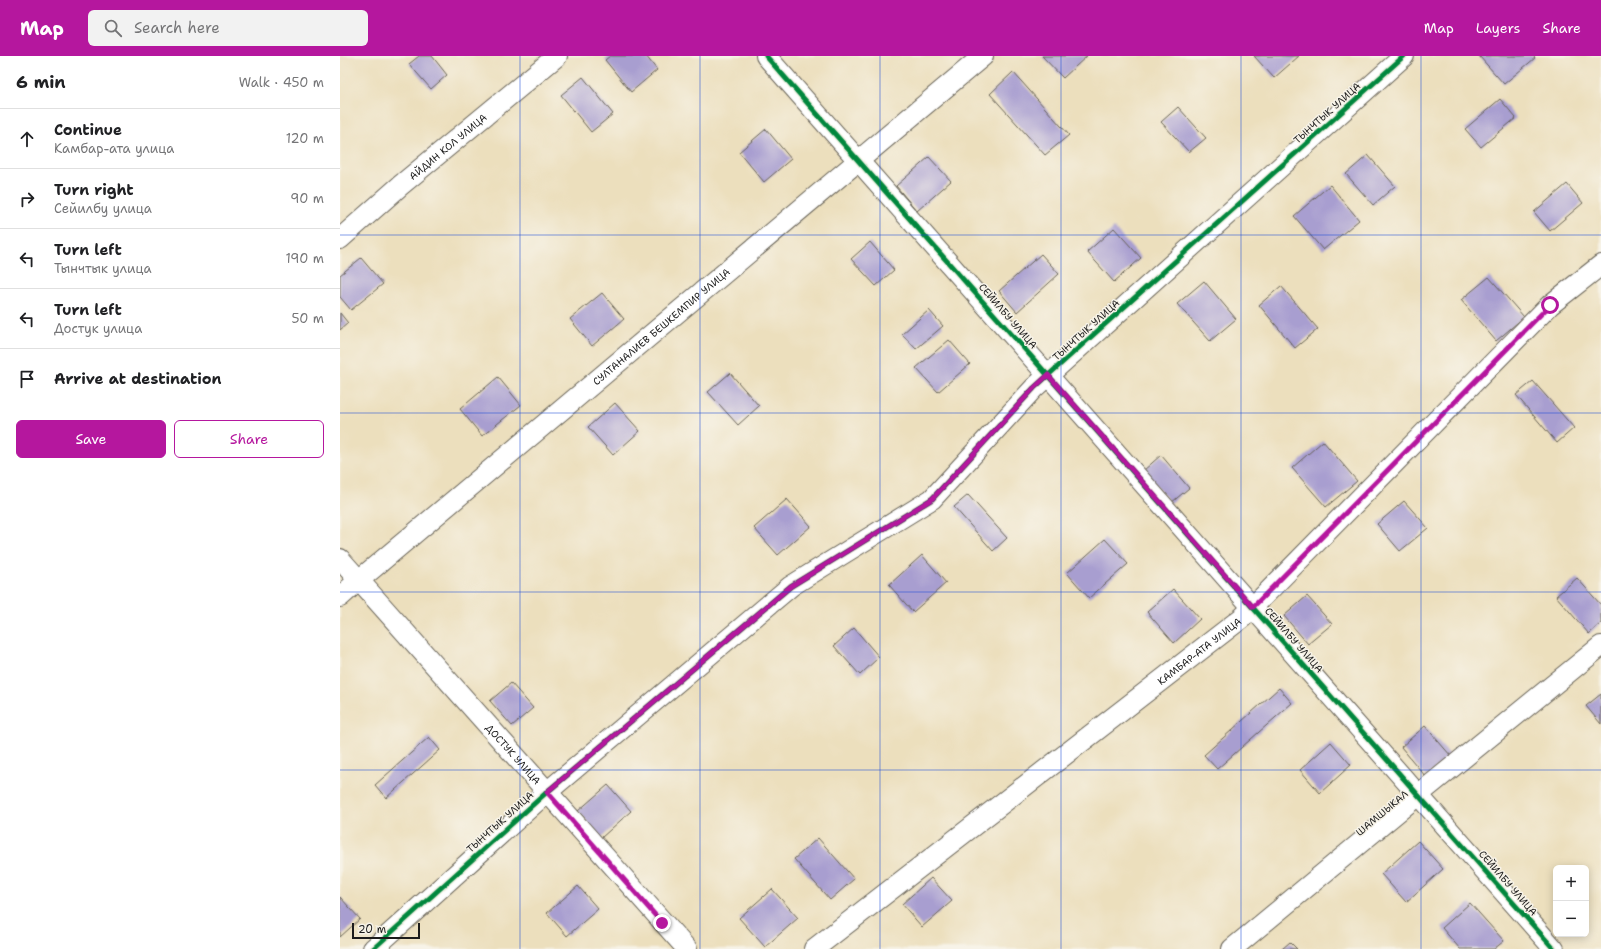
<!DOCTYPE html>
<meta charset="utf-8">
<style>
body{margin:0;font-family:"Shantell Sans",sans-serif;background:#f2f2f2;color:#202124}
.controls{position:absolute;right:12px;bottom:12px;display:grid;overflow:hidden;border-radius:6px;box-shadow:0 2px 10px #0003}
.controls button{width:36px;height:36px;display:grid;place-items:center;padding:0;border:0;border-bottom:1px solid #e0e0e0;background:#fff;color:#202124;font:20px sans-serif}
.scale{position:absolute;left:12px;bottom:10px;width:68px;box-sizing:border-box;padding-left:4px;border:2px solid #1c1c1c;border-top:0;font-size:11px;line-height:14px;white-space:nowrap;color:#1c1c1c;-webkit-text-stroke:3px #f7f3e8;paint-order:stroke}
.stop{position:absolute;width:12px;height:12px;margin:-9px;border:3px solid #b5179e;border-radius:50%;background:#fff}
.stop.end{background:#b5179e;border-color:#fff;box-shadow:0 1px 4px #0008}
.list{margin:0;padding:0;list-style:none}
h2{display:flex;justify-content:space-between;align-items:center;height:52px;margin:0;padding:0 16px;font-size:17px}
h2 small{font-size:13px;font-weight:400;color:#757577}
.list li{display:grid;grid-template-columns:26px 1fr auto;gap:12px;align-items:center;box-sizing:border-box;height:60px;padding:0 16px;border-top:1px solid #e0e0e0}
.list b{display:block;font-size:15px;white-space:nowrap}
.list p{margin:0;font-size:13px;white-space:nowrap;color:#757577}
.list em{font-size:13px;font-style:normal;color:#757577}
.actions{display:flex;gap:8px;padding:12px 16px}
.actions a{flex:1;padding:9px 0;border:1px solid #b5179e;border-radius:6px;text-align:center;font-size:14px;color:#b5179e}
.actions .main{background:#b5179e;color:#fff}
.icon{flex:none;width:22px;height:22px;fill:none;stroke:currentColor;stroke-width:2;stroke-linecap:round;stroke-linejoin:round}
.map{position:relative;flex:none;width:1261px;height:893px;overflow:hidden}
header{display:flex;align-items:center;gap:24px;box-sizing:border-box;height:56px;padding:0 20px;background:#b5179e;color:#fff}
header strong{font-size:19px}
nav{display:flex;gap:22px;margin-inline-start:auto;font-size:14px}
.search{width:280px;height:36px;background:#f2f2f2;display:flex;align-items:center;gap:10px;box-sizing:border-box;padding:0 14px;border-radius:6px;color:#757577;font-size:15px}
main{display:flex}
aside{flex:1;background:#fff}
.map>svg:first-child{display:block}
.building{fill:#a89ed0}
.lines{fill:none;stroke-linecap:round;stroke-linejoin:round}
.street-casing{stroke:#656054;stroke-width:22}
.street{stroke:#fff;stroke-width:20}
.cycleway-casing{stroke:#f7f3e8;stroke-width:8}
.cycleway{stroke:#00873e;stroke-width:5}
.route{stroke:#b5179e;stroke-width:5}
.grid{fill:none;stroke:#1d4ed8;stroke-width:1;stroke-opacity:0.55}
.labels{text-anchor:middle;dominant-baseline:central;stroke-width:3;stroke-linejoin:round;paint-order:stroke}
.street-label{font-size:10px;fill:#1c1c1c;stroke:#f7f3e8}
</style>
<header>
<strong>Map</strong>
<div class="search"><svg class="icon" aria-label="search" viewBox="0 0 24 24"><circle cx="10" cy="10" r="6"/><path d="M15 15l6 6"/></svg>Search here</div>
<nav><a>Map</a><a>Layers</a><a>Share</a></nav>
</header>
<main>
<aside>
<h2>6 min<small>Walk · 450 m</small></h2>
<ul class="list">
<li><svg class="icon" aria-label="ahead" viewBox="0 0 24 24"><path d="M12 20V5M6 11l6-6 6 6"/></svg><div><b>Continue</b><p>Камбар-ата улица</p></div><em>120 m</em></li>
<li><svg class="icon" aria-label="right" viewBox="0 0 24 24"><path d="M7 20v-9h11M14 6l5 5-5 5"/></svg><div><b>Turn right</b><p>Сейилбу улица</p></div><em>90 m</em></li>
<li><svg class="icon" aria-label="left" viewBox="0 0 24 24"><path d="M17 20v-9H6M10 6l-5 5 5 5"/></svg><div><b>Turn left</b><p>Тынчтык улица</p></div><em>190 m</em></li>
<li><svg class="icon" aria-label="left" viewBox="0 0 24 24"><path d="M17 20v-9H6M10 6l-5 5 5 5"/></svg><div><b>Turn left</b><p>Достук улица</p></div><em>50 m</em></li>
<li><svg class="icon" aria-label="arrive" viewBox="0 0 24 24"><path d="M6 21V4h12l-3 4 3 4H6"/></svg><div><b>Arrive at destination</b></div></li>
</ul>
<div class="actions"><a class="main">Save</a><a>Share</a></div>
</aside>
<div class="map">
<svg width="1261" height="893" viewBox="0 0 1261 893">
<rect width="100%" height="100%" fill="#f7f3e8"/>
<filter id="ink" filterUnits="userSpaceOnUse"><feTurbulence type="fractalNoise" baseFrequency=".025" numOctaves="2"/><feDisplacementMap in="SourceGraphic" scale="8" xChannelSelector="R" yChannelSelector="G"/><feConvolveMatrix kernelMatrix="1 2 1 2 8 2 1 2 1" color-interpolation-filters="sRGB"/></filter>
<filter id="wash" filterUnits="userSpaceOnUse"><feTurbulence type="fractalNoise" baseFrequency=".012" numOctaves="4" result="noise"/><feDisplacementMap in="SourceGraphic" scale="16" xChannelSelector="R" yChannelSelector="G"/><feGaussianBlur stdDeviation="0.9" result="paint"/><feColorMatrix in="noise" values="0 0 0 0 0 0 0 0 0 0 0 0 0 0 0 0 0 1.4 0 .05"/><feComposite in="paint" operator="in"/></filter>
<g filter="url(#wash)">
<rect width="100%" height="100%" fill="#ecdfbd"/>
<g id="blocks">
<!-- building -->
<g class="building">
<path d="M79,0H92L107,19L91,33L69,8Z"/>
<path d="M270,0H306L317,14L291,36L265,4Z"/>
<path d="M702,0H747L723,22Z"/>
<path d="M914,0H959L934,22Z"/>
<path d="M1139,0H1193L1195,2L1164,28Z"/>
<path d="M673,16L729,79L705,99L650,38Z"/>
<path d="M243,21L273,58L251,76L221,39Z"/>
<path d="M1160,43L1176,62L1141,91L1125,73Z"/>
<path d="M838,51L866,82L849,96L821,66Z"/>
<path d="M426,73L451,103L424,126L399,96Z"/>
<path d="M1028,99L1055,130L1033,149L1006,118Z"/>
<path d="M589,101L611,125L577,155L556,130Z"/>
<path d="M1227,128L1243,147L1210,175L1194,156Z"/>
<path d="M990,129L1019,164L983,194L954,160Z"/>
<path d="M774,172L801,202L774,226L747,196Z"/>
<path d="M530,186L554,214L536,230L511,203Z"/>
<path d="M701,198L719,218L677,256L659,235Z"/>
<path d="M21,202L43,228L11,254L0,241V219Z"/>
<path d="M1149,221L1184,261L1156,285L1121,244Z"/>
<path d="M864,225L896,263L870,285L837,248Z"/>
<path d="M941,230L978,273L955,292L919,249Z"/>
<path d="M262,237L284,263L252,290L230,263Z"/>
<path d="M589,254L603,270L576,293L562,278Z"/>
<path d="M0,257L8,267L0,274Z"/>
<path d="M609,284L630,308L598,336L576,312Z"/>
<path d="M390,317L419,350L398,369L368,336Z"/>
<path d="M158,321L181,349L142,380L120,353Z"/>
<path d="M1193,325L1234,372L1217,387L1176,339Z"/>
<path d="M275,347L300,375L273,399L248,371Z"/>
<path d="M983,385L1017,425L986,451L952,412Z"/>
<path d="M821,399L849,432L831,447L803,415Z"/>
<path d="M628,439L667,482L653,495L614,451Z"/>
<path d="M447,443L471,470L438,499L414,472Z"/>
<path d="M1064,445L1088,472L1060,495L1037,468Z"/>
<path d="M765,483L788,508L749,542L727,517Z"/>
<path d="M582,499L606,527L573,556L549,529Z"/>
<path d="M1237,522L1261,549V567L1249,578L1216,540Z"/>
<path d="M833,533L860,563L834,587L807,556Z"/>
<path d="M967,540L992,568L968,588L944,560Z"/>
<path d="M514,572L539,601L520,619L494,590Z"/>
<path d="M171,627L193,652L172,670L150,645Z"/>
<path d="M939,632L952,647L877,713L864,699Z"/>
<path d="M1261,638V668L1246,650Z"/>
<path d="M1085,670L1111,700L1086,721L1061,691Z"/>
<path d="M89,681L100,694L46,742L35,729Z"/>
<path d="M991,686L1011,709L980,737L960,714Z"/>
<path d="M268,729L291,755L261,782L238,755Z"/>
<path d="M478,782L514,823L490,844L454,803Z"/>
<path d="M1078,785L1103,813L1066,846L1041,818Z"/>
<path d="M591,822L612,845L582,871L562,848Z"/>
<path d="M238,830L258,853L227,880L207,857Z"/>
<path d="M432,833L458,862L425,891L399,862Z"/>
<path d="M0,841L20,863L0,881Z"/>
<path d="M1130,847L1164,885L1154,893H1120L1102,872Z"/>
<path d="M950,886L957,893H942Z"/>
</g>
</g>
</g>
<g filter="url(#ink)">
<use href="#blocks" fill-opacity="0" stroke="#656054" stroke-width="1"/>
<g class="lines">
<!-- street casing -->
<g class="street-casing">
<g id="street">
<path d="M426,0L1214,893"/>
<path id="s1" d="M0,183L61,129L217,0"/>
<path id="s2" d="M0,503L347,893"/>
<path id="s3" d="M0,541L19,524L643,0"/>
<path d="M33,893L207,736L451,530L592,443L694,332L1064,0"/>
<path id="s4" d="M474,893L903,561L1210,249L1261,209"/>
<path d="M892,893L1078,739L1261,590"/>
</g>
</g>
<!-- street -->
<use href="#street" class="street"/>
<!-- cycleway casing -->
<g class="cycleway-casing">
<g id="cycleway">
<path d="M426,0L1214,893"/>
<path d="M33,893L207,736L451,530L592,443L694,332L1064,0"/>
</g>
</g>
<!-- cycleway -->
<use href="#cycleway" class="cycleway"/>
</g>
</g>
<g class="lines" filter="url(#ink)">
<!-- route -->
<path class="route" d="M322,867L207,736L451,530L592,443L694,332L708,319L913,551L1210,249"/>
</g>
<!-- grid -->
<path class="grid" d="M180,0V893M360,0V893M540,0V893M721,0V893M901,0V893M1081,0V893M0,179H1261M0,357H1261M0,536H1261M0,714H1261"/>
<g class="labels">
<!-- street labels -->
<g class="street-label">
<text transform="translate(987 57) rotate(-42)">ТЫНЧТЫК УЛИЦА</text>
<text stroke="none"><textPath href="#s1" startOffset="142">АЙДИН КОЛ УЛИЦА</textPath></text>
<text transform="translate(668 260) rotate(49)">СЕЙИЛБУ УЛИЦА</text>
<text stroke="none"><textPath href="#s3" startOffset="420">СУЛТАНАЛИЕВ БЕШКЕМПИР УЛИЦА</textPath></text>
<text transform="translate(746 274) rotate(-42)">ТЫНЧТЫК УЛИЦА</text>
<text transform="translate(954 584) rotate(49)">СЕЙИЛБУ УЛИЦА</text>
<text stroke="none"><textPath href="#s4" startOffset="487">КАМБАР-АТА УЛИЦА</textPath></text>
<text stroke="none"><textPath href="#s2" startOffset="261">ДОСТУК УЛИЦА</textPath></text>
<text transform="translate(1042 757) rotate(-40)">ШАМШЫКАЛ</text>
<text transform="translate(160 766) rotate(-42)">ТЫНЧТЫК УЛИЦА</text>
<text transform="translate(1168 827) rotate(49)">СЕЙИЛБУ УЛИЦА</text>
</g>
</g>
</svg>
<div class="controls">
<button>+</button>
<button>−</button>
</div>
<div class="scale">20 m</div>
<div class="stop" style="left:1210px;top:249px"></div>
<div class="stop end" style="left:322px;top:867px"></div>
</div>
</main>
